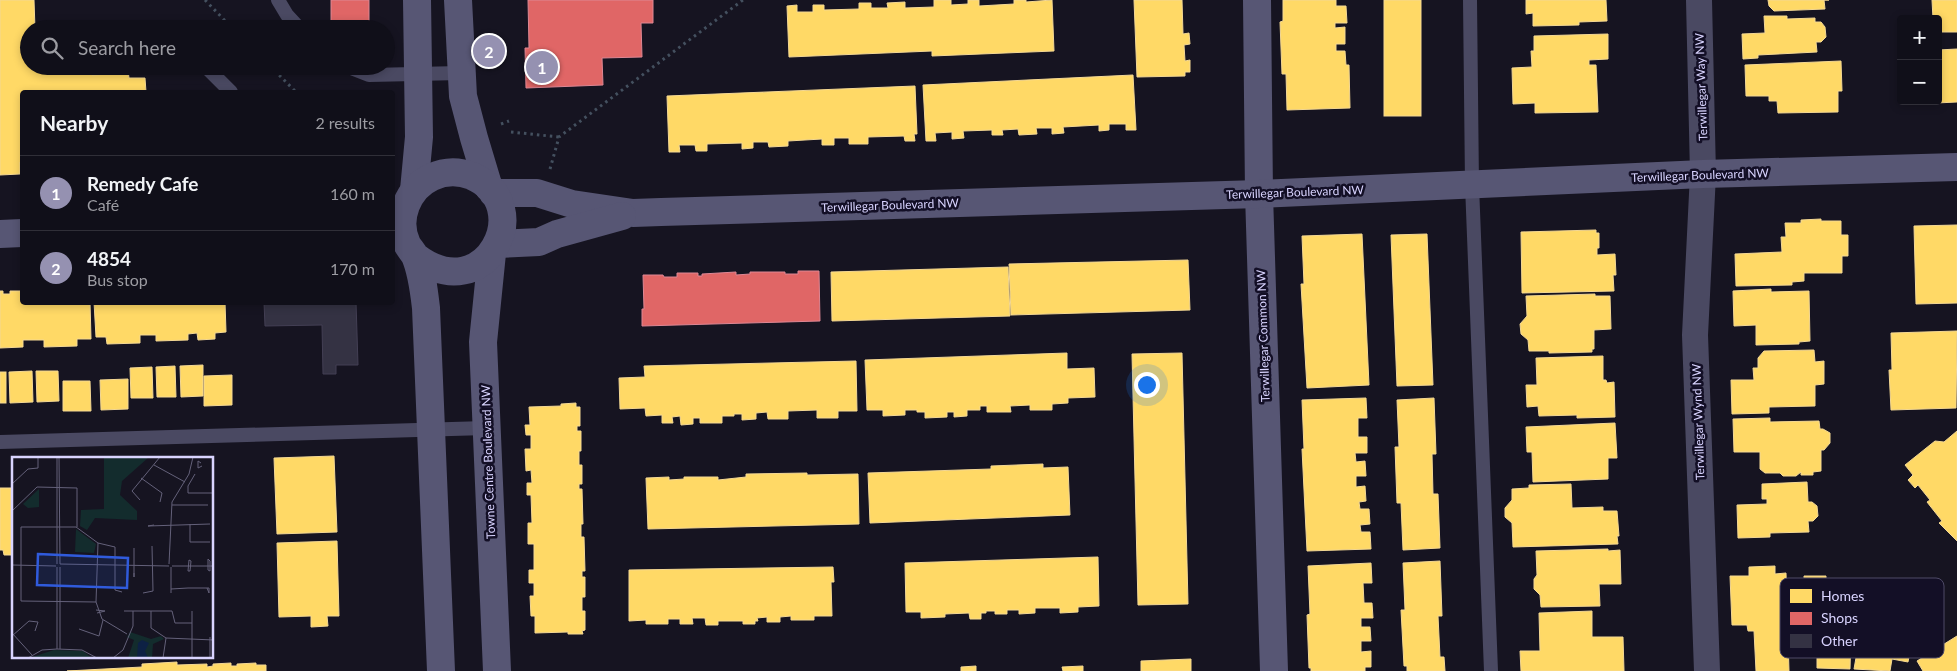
<!DOCTYPE html>
<meta charset="utf-8">
<style>
body{margin:0;font-family:Lato,sans-serif;background:#1e1d26;color:#f1f3f6}
.controls{position:absolute;right:15px;top:15px;display:grid;overflow:hidden;border-radius:5px;box-shadow:0 2px 8px #0003}
.controls button{width:45px;height:45px;display:grid;place-items:center;padding:0;border:0;border-bottom:1px solid #302f38;background:#100f19;color:#f1f3f6;font:25px sans-serif}
.you{position:absolute;left:1146px;top:384px;width:18px;height:18px;margin:-12px;border:4px solid #fff;border-radius:50%;background:#1a73e8;box-shadow:0 0 0 8px #1a73e833}
.badge{display:grid;place-items:center;width:32px;height:32px;border-radius:50%;background:#9591b1;color:#fff;font-size:16px;font-weight:700}
.pin{position:absolute;translate:-50% -50%;border:2px solid #fff;box-shadow:0 1px 5px #0006}
.list{margin:0;padding:0;list-style:none}
h2{display:flex;justify-content:space-between;align-items:center;height:65px;margin:0;padding:0 20px;font-size:21px}
h2 small{font-size:16px;font-weight:400;color:#9c9ca2}
.list li{display:grid;grid-template-columns:32px 1fr auto;gap:15px;align-items:center;box-sizing:border-box;height:75px;padding:0 20px;border-top:1px solid #302f38}
.list b{display:block;font-size:19px;white-space:nowrap}
.list p{margin:0;font-size:16px;white-space:nowrap;color:#9c9ca2}
.list em{font-size:16px;font-style:normal;color:#9c9ca2}
.icon{flex:none;width:28px;height:28px;fill:none;stroke:currentColor;stroke-width:2;stroke-linecap:round;stroke-linejoin:round}
.map{position:relative;flex:none;width:1957px;height:671px;overflow:hidden}
.search{position:absolute;background:#100f19;box-shadow:0 2px 8px #0003;left:20px;top:20px;width:375px;height:55px;display:flex;align-items:center;gap:12px;box-sizing:border-box;padding:0 18px;border-radius:28px;color:#9c9ca2;font-size:19px}
.panel{position:absolute;background:#100f19;box-shadow:0 2px 8px #0003;left:20px;top:90px;width:375px;height:215px;border-radius:5px}
.map>svg:first-child{display:block}
.homes{fill:#ffd966;stroke:#f4d894}
.shops{fill:#e06666;stroke:#de8794}
.building{fill:#343243;stroke:#433f54}
.lines{fill:none;stroke-linecap:round;stroke-linejoin:round}
.path{stroke:#44505f;stroke-width:3;stroke-dasharray:2.5 4;stroke-linecap:butt}
.lane{stroke:#4a4962;stroke-width:14}
.street{stroke:#4a4962;stroke-width:26}
.secondary{stroke:#575674;stroke-width:28}
.labels{text-anchor:middle;dominant-baseline:central;stroke-width:5;stroke-linejoin:round;paint-order:stroke}
.street-label{font-size:12px;fill:#d9d4ff;stroke:#130f26}
.inset-road{fill:none;stroke:#64617a;stroke-width:1}
.view{fill:#305bdc;fill-opacity:0.15;stroke:#305bdc;stroke-width:2.5}
.inset-edge{fill:none;stroke:#d9d4ff;stroke-width:2.5}
.key{fill:#130f26;stroke:#4e4a67;stroke-width:1}
.key-label{font-size:14px;fill:#d9d4ff}
</style>
<div class="map">
<svg width="1957" height="671" viewBox="0 0 1957 671">
<rect width="100%" height="100%" fill="#161421"/>
<!-- homes -->
<g class="homes">
<path d="M0,0H34L35,29H29V66H36V72L92,70V75L111,74V70H128L129,78H145L146,92H22V161L20,162V174L0,175Z"/>
<path d="M934,0H951V5L968,4V0H979V6L1014,4V0H1026V2L1052,0L1054,51L932,56V51L789,57L787,6L797,5V12H813V5H824V10L859,9V3H871V8H888L887,3L905,2V8L934,7Z"/>
<path d="M1134,0H1182L1183,34L1189,33L1190,44L1184,45L1185,61L1190,60V72H1185V76L1137,77Z"/>
<path d="M1283,0H1336V6H1346L1347,23H1335V28L1345,27V44H1336V51H1345L1346,65H1349L1350,108L1287,110L1286,74H1282L1280,22L1283,21Z"/>
<rect x="1384" y="0" width="37" height="116"/>
<path d="M1526,0H1606L1607,21L1579,22V25L1533,26V13L1526,14Z"/>
<path d="M1768,0H1829H1824L1825,9L1774,11L1769,6Z"/>
<path d="M1932,0H1957V32H1938V19H1933Z"/>
<path d="M1764,16H1787V19L1815,18V22H1821L1825,27L1826,37L1821,42H1816L1817,52L1758,55V58L1743,59L1742,34L1765,33Z"/>
<path d="M1608,34V59L1589,60V65H1596L1598,112L1535,113V103L1513,104L1512,68L1532,67L1531,51H1534V36Z"/>
<path d="M1957,49V102L1936,103V101H1938V50Z"/>
<path d="M1841,61L1842,91H1838V112L1778,113L1777,101H1769V96H1746L1745,65Z"/>
<path d="M1133,75L1136,130H1126V124H1109V130L1099,131V125L1063,127L1064,133L1052,134V128H1036L1037,134L1019,135L1018,129L1002,130L1003,135H992V130L963,131L964,138L952,139V132L935,133L936,141H926L923,85Z"/>
<path d="M915,86L917,134H914L915,141H905L904,136L868,137V144H849V138H834V145H822V139L788,141V146L769,147L768,142H753V148L742,149V143L707,144V151H696L695,145H679L680,152H669L667,96Z"/>
<path d="M1821,219V221H1841V235H1848V256H1842V273H1804V281L1792,282V285L1736,286L1735,254L1782,252L1781,237H1786L1785,223H1801V220Z"/>
<path d="M1957,225V303L1916,304L1914,226Z"/>
<path d="M1596,230V233H1599V248H1597V255L1615,254L1616,275H1613L1614,291L1522,293L1521,232Z"/>
<path d="M1362,234L1369,385L1307,388L1301,284H1304L1302,236Z"/>
<path d="M1427,234L1433,385L1397,386L1391,235Z"/>
<path d="M1188,260L1190,310L1011,315L1009,264Z"/>
<path d="M1008,267L1010,316L832,321L831,272Z"/>
<path d="M1771,289V292L1809,291L1810,341L1799,342V344L1756,345V325L1734,326L1733,291Z"/>
<path d="M0,291H3V294H10V291H22V302H90L91,339H77V346L44,347V340H23V347L0,348Z"/>
<path d="M1595,294V296H1610L1611,329L1594,330V349H1592V352L1549,353V351H1529L1528,340L1521,334L1520,324L1527,316L1526,296Z"/>
<path d="M94,302H225L226,332L215,333V339L198,340L197,333L188,334V340L156,341V335H140V343L107,344L106,337H96Z"/>
<path d="M1957,331L1956,408L1891,410L1889,370H1892L1891,333Z"/>
<path d="M1814,350L1815,362L1824,361V384L1815,385V406L1769,407V413L1732,414L1731,380H1754L1753,368H1758V358L1764,351Z"/>
<path d="M1067,353V369L1094,368L1095,397L1068,398V403L1052,404V410H1030V405L1010,406L1011,412H987V406H980V410H967V416L954,417V412H947V417L925,418V412H917V410H905V415L883,416V410H867L865,360Z"/>
<path d="M1182,353L1188,604L1138,605L1132,354Z"/>
<path d="M1603,356V380H1606L1607,383L1614,382L1615,417L1577,418V415L1539,416L1538,406L1527,407L1526,385H1537L1536,358Z"/>
<path d="M856,361L857,411H838V418H817V410L788,411V419H768L767,412L756,413V419L742,420V414H734V416H722V423H700V418H693V424L681,425L680,416L672,417L673,423H662V415L646,416L645,408L620,409L619,378L645,377L644,366Z"/>
<path d="M203,365V396L181,397L180,366Z"/>
<path d="M175,366L176,397H157L156,367Z"/>
<path d="M152,367L153,398H131L130,368Z"/>
<path d="M32,371L33,402L10,403L9,372Z"/>
<path d="M36,371H58L59,401L37,402Z"/>
<rect x="0" y="372" width="6" height="31"/>
<path d="M232,375V405L204,406V376Z"/>
<path d="M128,379V409L101,410L100,380Z"/>
<path d="M63,381H90L91,411H63Z"/>
<path d="M1366,398L1367,418H1358V437H1367V453H1355L1356,462L1365,461L1366,476H1356V487L1365,486L1366,501L1359,502L1360,509H1369L1370,524L1360,525L1361,532H1370L1371,549L1307,551L1302,449H1304L1302,400Z"/>
<path d="M1434,398L1436,454H1432L1433,494H1438L1440,548L1403,550L1401,503H1397L1395,447H1399L1397,400Z"/>
<path d="M576,403V407H580V426H577V431H581V451H579V465H582V484H579V489H582L583,524H581V537H584L585,571H582V577H585V597H582V611H585V630L582,631L583,634H568V632L535,633V616H531L530,596H534V583H529V570H534V544H528V523H532L531,495H527V483H532L531,470L526,471L525,449H531V435H526L525,425H530L529,407L561,406V404Z"/>
<path d="M1770,418V422L1819,421L1820,429H1823L1830,433V443L1824,450H1821V471L1813,472V475H1801V472L1796,476H1783L1780,473H1765L1760,469V452H1734L1733,419Z"/>
<path d="M1615,423L1617,458H1608V479L1533,482L1532,452H1527L1526,427Z"/>
<path d="M1957,431V541L1939,523L1942,521L1927,502L1930,500L1918,485L1915,488L1908,480L1913,475L1905,465L1935,441L1944,442Z"/>
<path d="M334,456L337,532L277,534L274,458Z"/>
<path d="M1043,464V468L1068,467L1070,515L870,523L868,473L991,469V466Z"/>
<path d="M807,473V475L858,474L859,524L648,529L646,478L669,477V480L684,479V477H718V480L746,477V474Z"/>
<path d="M1807,482L1808,502H1812L1817,506L1818,516L1813,521H1808L1809,532L1770,533V537L1738,538L1737,505L1767,504V499H1762V484Z"/>
<path d="M1571,484L1572,508L1603,507V511H1617L1619,536H1617L1618,544L1513,547L1512,523L1505,517V508L1512,500V489L1529,488V485Z"/>
<path d="M0,488H14V555H4L3,550H0Z"/>
<path d="M337,541L339,616H327L328,626L311,627V616L279,617L277,543Z"/>
<path d="M1608,549V551L1620,550L1621,584H1599L1600,606L1541,607L1540,595L1534,589V579L1537,575L1536,551Z"/>
<path d="M1098,557L1099,606L1078,607V612L1060,613V608H1035V613L1019,614V610H1007V614H995V611H986V613H981V619H970L969,613L945,614V617L921,618V612H906L905,563Z"/>
<path d="M1440,561L1442,616H1438L1440,657H1444L1445,671H1407V666H1404L1401,610H1405L1403,563Z"/>
<path d="M1371,563L1372,583H1363L1364,603H1372L1373,618H1361V627H1370L1371,641H1361V652L1371,651V667H1365V671H1311V668H1309L1307,615L1310,614L1308,566Z"/>
<path d="M1775,566V574L1786,573L1789,671H1756L1754,631H1748L1747,625H1732L1730,576H1749V567Z"/>
<path d="M833,567L834,582H831L832,616H814V620H791V616L780,617V622H767V617L757,618L758,621H755V624H743V621H718V625H706L705,618H692L693,624H680V619H668V624H646V620L629,621V570Z"/>
<path d="M1804,576H1826V586L1849,587L1847,632H1851L1850,669L1817,668V648H1803V642H1793V630L1797,631V622H1792V605H1797L1798,586H1804Z"/>
<path d="M1886,585L1910,590L1908,596L1920,598L1908,662L1892,659L1890,671L1854,669L1861,630L1868,632L1876,589L1885,591Z"/>
<path d="M1592,611V637H1623L1624,671H1521L1520,651H1540L1539,613Z"/>
<path d="M1957,636V671H1923L1917,661Z"/>
<path d="M1191,659V671H1141V661Z"/>
<path d="M177,662V665L207,664V667L213,666V664L231,663V666H237V664L256,663V665H266V671H67L142,667V664Z"/>
<path d="M976,666V671H961V667Z"/>
<path d="M1083,666V671H1063L1062,667Z"/>
</g>
<!-- shops -->
<g class="shops">
<rect x="331" y="0" width="38" height="21"/>
<path d="M528,0H653V23H641L642,57L602,58L603,85L526,88L525,48H529Z"/>
<path d="M798,271H819L820,321L642,326V309H644L643,275H663L664,277H677V273H698V276H702V274L736,272V275L750,274V272H785V274H798Z"/>
</g>
<!-- building -->
<g class="building">
<path d="M487,51H494L495,61H488Z"/>
<path d="M264,302H356L358,365H336V374H323L322,325L265,326Z"/>
</g>
<g class="lines">
<!-- path -->
<g class="path">
<path d="M205,0L233,29"/>
<path d="M270,66L296,92"/>
<path d="M501,124L509,121"/>
<path d="M511,132L559,137"/>
<path d="M550,169L559,137L743,0"/>
</g>
<!-- lane -->
<g class="lane">
<path d="M278,0L287,15L300,29"/>
<path d="M1470,0L1472,185L1491,671"/>
<path d="M127,28L154,27L165,29"/>
<path d="M205,66L231,92"/>
<path d="M346,66L369,75L461,73"/>
<path d="M0,442L486,428"/>
</g>
<!-- street -->
<path class="street" d="M1699,0L1703,174L1695,335L1707,671"/>
<!-- secondary -->
<g class="secondary">
<path d="M458,0L463,96L474,138L489,188"/>
<path d="M1257,0L1259,194L1274,671"/>
<path d="M414,190L419,137L417,0"/>
<path d="M493,193H537L572,204L633,213L661,212L1259,194L1703,174L1957,167"/>
<path d="M0,234L22,233"/>
<path d="M497,244L539,242L557,234L622,216"/>
<path d="M492,253L483,342L497,671"/>
<path d="M415,256C486,311 538,204 472,176C459,171 445,171 432,177C408,188 395,219 407,244C409,248 413,252 415,256C422,272 424,291 426,308L441,671"/>
</g>
</g>
<g class="labels">
<!-- street labels -->
<g class="street-label">
<text transform="translate(1701 87) rotate(-92)">Terwillegar Way NW</text>
<text transform="translate(1700 175) rotate(-2)">Terwillegar Boulevard NW</text>
<text transform="translate(1295 192) rotate(-2)">Terwillegar Boulevard NW</text>
<text transform="translate(890 205) rotate(-2)">Terwillegar Boulevard NW</text>
<text transform="translate(1263 336) rotate(-92)">Terwillegar Common NW</text>
<text transform="translate(1698 422) rotate(-92)">Terwillegar Wynd NW</text>
<text transform="translate(488 462) rotate(-92)">Towne Centre Boulevard NW</text>
</g>
</g>
<!-- overview -->
<g transform="translate(12 457)">
<rect width="201" height="201" fill="#161421"/>
<path d="M92,0H137L110,24L108,38L125,54V63L83,61L75,73L68,69L69,53L92,52ZM27,32V50L16,51L11,47ZM64,72L84,87L82,96L63,95ZM118,175L139,182L149,179L152,182L141,187L140,201H116L122,183L115,180ZM42,193L71,194L80,201H17Z" fill="#132c2d"/>
<path d="M130,183L137,186L133,194L136,201H125L126,186Z" fill="#0d2144"/>
<path class="inset-road" d="M47,0L48,107M189,6L186,4V11L190,9M142,8L173,25M183,17L176,29V36H202M129,21L150,36L148,45M0,27L16,12L26,11V0M128,43L120,34L148,0M160,48H196M0,54L25,30L65,31V70M178,67V85H198M142,68L136,69L198,67M196,102L198,104V114L196,113ZM177,103L179,104L178,114H176ZM45,107V0M48,107L157,109M157,107L160,45L177,17L181,0M0,108L44,109M160,109H202M45,110V192M122,116V120V91M159,132V110M131,136L141,134L140,89M159,136V132L176,131H197V136L195,131M9,144V70H64L86,86L103,90V133L110,135M9,144L84,145L86,86M84,145L90,162L115,177M84,153L93,154L85,156M112,154H160L163,166H180M139,154V171L154,181L202,183M180,154V201M67,172L87,179L91,163M0,176L20,198M0,179L17,164L26,165L23,174M48,192V110M16,201L30,193L45,192L70,193L85,201M101,201L111,193L121,169V154M151,201L154,181M198,201V180"/>
<path class="view" d="M26,97L116,101L115,131L25,128Z"/>
<rect width="201" height="201" class="inset-edge"/>
</g>
<!-- legend -->
<rect x="1780" y="578" width="164" height="80" rx="8" class="key"/>
<rect x="1790" y="589" width="22" height="14" fill="#ffd966"/>
<rect x="1790" y="612" width="22" height="13" fill="#e06666"/>
<rect x="1790" y="634" width="22" height="14" fill="#343243"/>
<g class="key-label">
<text x="1821" y="601">Homes</text>
<text x="1821" y="623">Shops</text>
<text x="1821" y="646">Other</text>
</g>
</svg>
<div class="controls">
<button>+</button>
<button>−</button>
</div>
<div class="you"></div>
<div class="pin badge" style="left:542px;top:67px">1</div>
<div class="pin badge" style="left:489px;top:51px">2</div>
<div class="search"><svg class="icon" aria-label="search" viewBox="0 0 24 24"><circle cx="10" cy="10" r="6"/><path d="M15 15l6 6"/></svg>Search here</div>
<section class="panel">
<h2>Nearby<small>2 results</small></h2>
<ul class="list">
<li><span class="badge">1</span><div><b>Remedy Cafe</b><p>Café</p></div><em>160 m</em></li>
<li><span class="badge">2</span><div><b>4854</b><p>Bus stop</p></div><em>170 m</em></li>
</ul>
</section>
</div>
